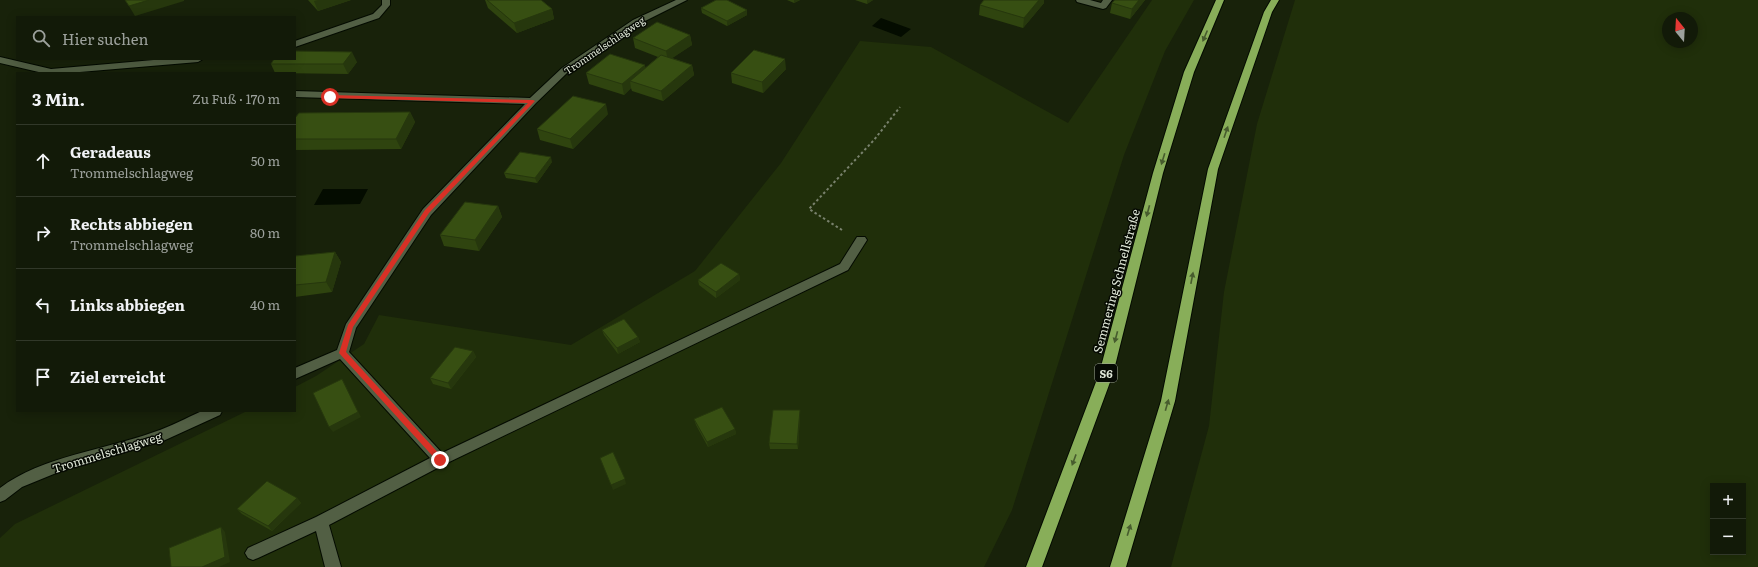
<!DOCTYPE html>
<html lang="de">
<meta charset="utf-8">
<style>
body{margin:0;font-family:Literata,serif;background:#1f2716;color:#f1f3f6}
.controls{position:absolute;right:12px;bottom:12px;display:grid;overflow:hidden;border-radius:0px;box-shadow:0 2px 10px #0003}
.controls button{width:36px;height:36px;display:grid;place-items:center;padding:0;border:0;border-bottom:1px solid #313829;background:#121a08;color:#f1f3f6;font:20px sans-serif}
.compass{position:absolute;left:1662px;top:12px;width:36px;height:36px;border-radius:50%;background:#121a08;box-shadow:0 2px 10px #0003;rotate:342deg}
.stop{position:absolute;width:12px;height:12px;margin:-9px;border:3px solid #d93025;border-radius:50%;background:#fff}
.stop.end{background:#d93025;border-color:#fff;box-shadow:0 1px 4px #0008}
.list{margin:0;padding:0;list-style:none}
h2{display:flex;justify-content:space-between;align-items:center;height:52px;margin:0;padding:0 16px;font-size:17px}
h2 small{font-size:13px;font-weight:400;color:#9ca19c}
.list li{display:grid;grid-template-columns:26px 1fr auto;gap:12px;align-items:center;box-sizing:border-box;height:72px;padding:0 16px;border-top:1px solid #313829}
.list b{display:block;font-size:15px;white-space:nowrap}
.list p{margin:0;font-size:13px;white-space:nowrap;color:#9ca19c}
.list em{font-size:13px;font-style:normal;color:#9ca19c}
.icon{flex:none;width:22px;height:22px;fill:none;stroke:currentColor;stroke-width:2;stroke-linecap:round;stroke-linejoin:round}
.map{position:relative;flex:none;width:1758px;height:567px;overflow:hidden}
.search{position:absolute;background:#121a08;box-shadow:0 2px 10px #0003;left:16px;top:16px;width:280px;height:44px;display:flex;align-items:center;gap:10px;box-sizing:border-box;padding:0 14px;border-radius:0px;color:#9ca19c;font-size:15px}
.panel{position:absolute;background:#121a08;box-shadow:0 2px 10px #0003;left:16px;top:72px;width:280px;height:340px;border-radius:0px}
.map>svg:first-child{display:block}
.green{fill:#202f0a;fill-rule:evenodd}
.water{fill:#040c00}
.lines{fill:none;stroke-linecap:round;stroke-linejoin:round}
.street-casing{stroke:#040b00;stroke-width:2}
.highway-casing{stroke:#040b00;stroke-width:2}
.path{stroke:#79826d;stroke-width:2;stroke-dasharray:2.5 2.5;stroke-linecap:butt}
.street{fill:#525f44;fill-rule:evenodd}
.highway{fill:#88ae59;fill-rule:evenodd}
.wall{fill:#2f440f}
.shaded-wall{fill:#26370d}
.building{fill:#374f12;stroke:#26370d}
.oneway{fill:#475c2e}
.route{fill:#d93025}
.labels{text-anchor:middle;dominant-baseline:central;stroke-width:3;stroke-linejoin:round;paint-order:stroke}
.far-street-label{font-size:10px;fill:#e0e8d8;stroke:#060a03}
.shield{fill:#060a03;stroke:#9fa598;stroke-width:1}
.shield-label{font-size:11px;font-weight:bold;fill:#e0e8d8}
.street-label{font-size:12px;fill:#e0e8d8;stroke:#060a03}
</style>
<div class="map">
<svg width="1758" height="567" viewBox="0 0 1758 567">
<rect width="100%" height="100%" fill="#18220a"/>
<!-- green -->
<g class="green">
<path d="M1152,0H1194L1165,51L1124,155L1012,510L984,567H0V538L15,524L247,411H295V387L316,376L364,344L379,315L571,345L695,271L781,163L860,41L931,47L1068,123Z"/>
<path d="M1295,0H1758V567H1171L1209,426L1224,292L1257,124ZM1668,18H1692V42H1668ZM1713,486H1743V552H1713Z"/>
</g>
<!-- water -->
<g class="water">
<path d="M881,18L911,29L901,37L872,26Z"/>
<path d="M323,189H368L360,204L314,205Z"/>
</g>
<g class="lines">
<!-- street casing -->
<g class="street-casing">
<g id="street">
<path d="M382,0H390V5L379,18L295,47V41L373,14L382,5Z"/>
<path d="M676,0H687L639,24L568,72L536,103L431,215L356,328L349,352L442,453L840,264L857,237H865L867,240L848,270L445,464L329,525L341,567H325L316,531L258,558L253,560L248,558L245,553L248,548L316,517L430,458L340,359L295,379V368L337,350L346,324L423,209L525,104L295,97V91L530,98L562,68L633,20Z"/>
<path d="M1076,0H1090L1101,3L1103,0H1112L1106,8L1103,9L1077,2Z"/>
<path d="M0,57L51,69L165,59H203L198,62L68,73H43L0,63Z"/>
<path d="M202,411H222L220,415L163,441L66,469L22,487L5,500L0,502V488C42,456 105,450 154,432C170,427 186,418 202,411Z"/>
</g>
</g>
<!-- highway casing -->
<g class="highway-casing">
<g id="highway">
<path d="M1216,0H1224L1194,72L1163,173L1113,374L1042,567H1026L1099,374L1153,173L1184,72Z"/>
<path d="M1271,0H1279L1272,12L1218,169L1175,401L1126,567H1110L1161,401L1208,169L1264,12Z"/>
</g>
</g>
<!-- path -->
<path class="path" d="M842,230L809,209L874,140L900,107"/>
<!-- street -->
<use href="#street" class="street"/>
<!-- highway -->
<use href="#highway" class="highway"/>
</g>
<!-- wall -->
<g class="wall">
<path d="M308,0H351L318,11Z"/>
<path d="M485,0H541L552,9L554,19L517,33L488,8Z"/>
<path d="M787,0H800L794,3Z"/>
<path d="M855,0H873L867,4Z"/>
<path d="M984,0H1044V3L1023,28L979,15L980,5Z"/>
<path d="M1115,0H1145L1130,19L1110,13L1112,3Z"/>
<path d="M701,8L747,10V15L727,26L702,13Z"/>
<path d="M690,35L692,45L672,58L692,65L694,75L663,101L632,91L631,88L624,95L589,84L586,73L645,68L658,57L635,48L633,38Z"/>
<path d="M357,62L348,74L275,73L271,64Z"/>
<path d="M786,69L763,93L732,83L731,73Z"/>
<path d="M410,112L415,122L401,149L295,150V118Z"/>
<path d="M608,114L573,149L540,140L537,129Z"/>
<path d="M552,162L537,183L506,178L504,173Z"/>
<path d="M498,206L502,217L479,251L444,246L440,235Z"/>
<path d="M335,252L341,262L332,292L295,297V256Z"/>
<path d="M739,274L740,280L716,298L699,285L698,280Z"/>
<path d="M602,330L638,337L640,342L618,354L604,335Z"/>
<path d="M473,351L476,357L451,389L433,384L430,378Z"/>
<path d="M800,410V416L798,449H770L769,443Z"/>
<path d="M694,419L735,429L736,434L708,447L696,425Z"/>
<path d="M297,498L301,503L272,531L242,514L237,509Z"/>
</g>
<!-- shaded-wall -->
<g class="shaded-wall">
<path d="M149,0H184V1L135,16L129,6Z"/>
<path d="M318,0H351L318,11L314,1Z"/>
<path d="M794,0H800L794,3Z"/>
<path d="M867,0H873L867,4Z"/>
<path d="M1039,0H1044V3L1023,28L1024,18Z"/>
<path d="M1139,0H1145L1130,19L1132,9Z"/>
<path d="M552,9L554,19L517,33L514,23Z"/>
<path d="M747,10V15L727,26V21Z"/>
<path d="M690,35L692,45L668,61L666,51Z"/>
<path d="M352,52L357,62L348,74L343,64Z"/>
<path d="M785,59L786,69L763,93L762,82Z"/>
<path d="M645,65L647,75L630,81L631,88L624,95L622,84Z"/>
<path d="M692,65L694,75L663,101L661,91Z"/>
<path d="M606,104L608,114L573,149L570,139Z"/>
<path d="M410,112L415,122L401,149L396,139Z"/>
<path d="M551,157L552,162L537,183L535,178Z"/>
<path d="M498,206L502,217L479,251L475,240Z"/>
<path d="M335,252L341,262L332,292L326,282Z"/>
<path d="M739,274L740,280L716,298V292Z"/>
<path d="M638,337L640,342L618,354L617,348Z"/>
<path d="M473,351L476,357L451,389L448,383Z"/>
<path d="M342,379L361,417L333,432L329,427Z"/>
<path d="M800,410V416L798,449L797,444Z"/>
<path d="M735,429L736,434L708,447L707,442Z"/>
<path d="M625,479L626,484L613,490L611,485Z"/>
<path d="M297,498L301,503L272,531L268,526Z"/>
<path d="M221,527L225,532L230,562L219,567H202Z"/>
</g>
<!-- building -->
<g class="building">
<path d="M125,0H149L129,6Z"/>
<path d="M487,0H541L552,9L514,23Z"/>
<path d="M716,0H727L747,10L727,21L701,8Z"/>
<path d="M984,0H1039L1024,18L980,5Z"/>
<path d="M1115,0H1139L1132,9L1112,3Z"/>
<path d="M657,22L690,35L666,51L633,38Z"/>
<path d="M754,50L785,59L762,82L731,73Z"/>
<path d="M295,51L352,52L343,64H271L274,59H295Z"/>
<path d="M610,54L645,65L622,84L586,73Z"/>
<path d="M661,55L692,65L661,91L630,81Z"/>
<path d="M573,96L606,104L570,139L537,129Z"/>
<path d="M410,112L396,139H295V118L299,113Z"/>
<path d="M520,152L551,157L535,178L504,173Z"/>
<path d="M465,202L498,206L475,240L440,235Z"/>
<path d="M335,252L326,282L295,285V256Z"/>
<path d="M721,263L739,274L716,292L698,280Z"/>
<path d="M624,319L638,337L617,348L602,330Z"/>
<path d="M455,347L473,351L448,383L430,378Z"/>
<path d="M342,379L358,412L329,427L313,393Z"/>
<path d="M722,407L735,429L707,442L694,419Z"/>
<path d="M773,410H800L797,444L769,443Z"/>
<path d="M613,452L625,479L611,485L600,458Z"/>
<path d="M267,481L297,498L268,526L237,509Z"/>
<path d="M221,527L225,557L202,567H171L169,548Z"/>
</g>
<!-- one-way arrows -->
<defs><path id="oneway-solid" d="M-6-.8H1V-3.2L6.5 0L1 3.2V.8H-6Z"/></defs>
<g class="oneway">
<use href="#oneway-solid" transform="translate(1205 36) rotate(113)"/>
<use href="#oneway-solid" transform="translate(1226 132) rotate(-71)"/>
<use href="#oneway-solid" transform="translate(1163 159) rotate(107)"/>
<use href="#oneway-solid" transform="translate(1148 211) rotate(105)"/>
<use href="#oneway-solid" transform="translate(1192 278) rotate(-79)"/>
<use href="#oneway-solid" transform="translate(1116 337) rotate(105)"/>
<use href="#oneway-solid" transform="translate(1167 405) rotate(-74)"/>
<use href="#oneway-solid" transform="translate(1074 460) rotate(110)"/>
<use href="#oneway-solid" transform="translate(1129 530) rotate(-73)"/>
</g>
<!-- route -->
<path class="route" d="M330,95L533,100L535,101L429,213L353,327L346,352L443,458V462H438L339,353L348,325L425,210L528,103L329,98L328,97Z"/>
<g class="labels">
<!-- far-street labels -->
<g class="far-street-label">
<text transform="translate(604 45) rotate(-34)">Trommelschlagweg</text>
</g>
<!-- shield labels -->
<rect class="shield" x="1095" y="364" width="22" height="18" rx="3"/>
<g class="shield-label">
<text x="1106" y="373">S6</text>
</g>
<!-- street labels -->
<g class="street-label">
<text transform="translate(1116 281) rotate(-75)">Semmering Schnellstraße</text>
<text transform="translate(107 452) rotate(-17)">Trommelschlagweg</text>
</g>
</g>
</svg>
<div class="controls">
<button>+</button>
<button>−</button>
</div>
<svg class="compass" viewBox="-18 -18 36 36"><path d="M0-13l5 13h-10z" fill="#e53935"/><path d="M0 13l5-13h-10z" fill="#9ca19c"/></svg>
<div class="stop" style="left:330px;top:97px"></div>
<div class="stop end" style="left:440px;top:460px"></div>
<div class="search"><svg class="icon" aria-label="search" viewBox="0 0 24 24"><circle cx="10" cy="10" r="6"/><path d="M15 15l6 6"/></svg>Hier suchen</div>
<section class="panel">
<h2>3 Min.<small>Zu Fuß · 170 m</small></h2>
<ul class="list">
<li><svg class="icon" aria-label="ahead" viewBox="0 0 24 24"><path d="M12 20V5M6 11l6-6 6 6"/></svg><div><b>Geradeaus</b><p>Trommelschlagweg</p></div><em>50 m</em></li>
<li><svg class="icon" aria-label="right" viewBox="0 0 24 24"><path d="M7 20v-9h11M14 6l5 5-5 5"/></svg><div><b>Rechts abbiegen</b><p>Trommelschlagweg</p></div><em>80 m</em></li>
<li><svg class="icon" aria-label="left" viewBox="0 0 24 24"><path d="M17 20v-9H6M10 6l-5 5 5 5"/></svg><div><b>Links abbiegen</b></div><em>40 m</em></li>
<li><svg class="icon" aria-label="arrive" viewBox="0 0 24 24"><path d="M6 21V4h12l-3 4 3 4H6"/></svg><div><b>Ziel erreicht</b></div></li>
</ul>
</section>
</div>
